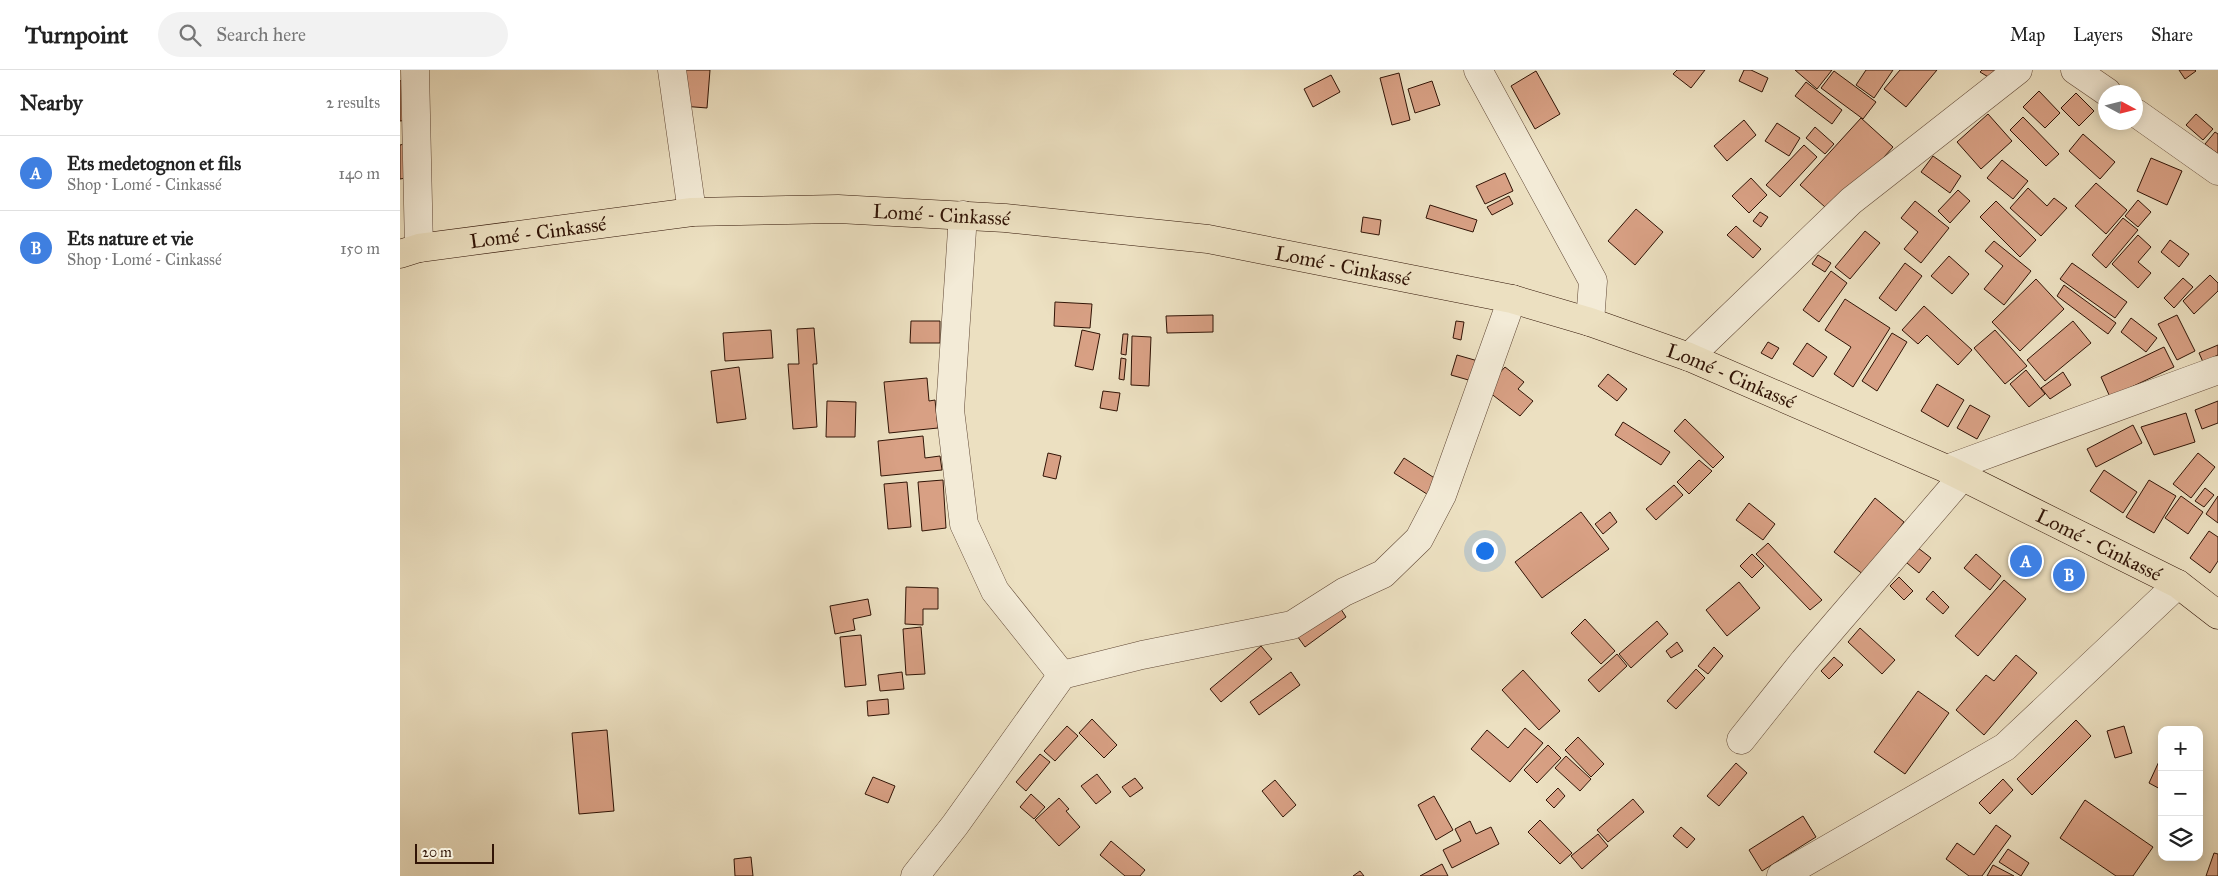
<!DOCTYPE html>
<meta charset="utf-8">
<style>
body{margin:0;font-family:"IM FELL Great Primer",serif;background:#f2f2f2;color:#222}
.controls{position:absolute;right:15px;bottom:15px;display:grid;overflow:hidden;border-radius:10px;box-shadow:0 2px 12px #0003}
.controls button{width:45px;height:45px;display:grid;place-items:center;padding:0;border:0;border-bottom:1px solid #e0e0e0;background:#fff;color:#222;font:25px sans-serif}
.compass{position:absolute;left:1698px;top:15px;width:45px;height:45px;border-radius:50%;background:#fff;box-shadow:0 2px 12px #0003;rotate:97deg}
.scale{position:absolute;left:15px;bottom:12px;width:79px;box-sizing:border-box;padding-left:5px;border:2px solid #311406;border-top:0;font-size:14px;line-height:18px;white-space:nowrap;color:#311406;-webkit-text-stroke:4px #f3ebd7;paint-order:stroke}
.you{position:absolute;left:1084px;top:480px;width:18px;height:18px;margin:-12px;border:4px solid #fff;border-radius:50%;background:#1a73e8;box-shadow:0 0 0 8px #1a73e833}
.badge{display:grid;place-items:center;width:32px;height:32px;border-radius:50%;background:#0f766e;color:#fff;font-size:16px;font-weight:700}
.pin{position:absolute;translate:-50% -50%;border:2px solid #fff;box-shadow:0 1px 5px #0006}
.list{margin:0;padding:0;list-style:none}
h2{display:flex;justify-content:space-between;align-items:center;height:65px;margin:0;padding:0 20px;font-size:21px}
h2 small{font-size:16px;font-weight:400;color:#767676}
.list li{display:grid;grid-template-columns:32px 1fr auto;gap:15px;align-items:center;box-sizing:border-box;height:75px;padding:0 20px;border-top:1px solid #e0e0e0}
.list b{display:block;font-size:19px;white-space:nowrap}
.list p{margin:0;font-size:16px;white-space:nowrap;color:#767676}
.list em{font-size:16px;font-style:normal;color:#767676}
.icon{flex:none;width:28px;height:28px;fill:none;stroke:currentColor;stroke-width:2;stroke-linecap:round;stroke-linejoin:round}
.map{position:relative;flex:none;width:1818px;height:806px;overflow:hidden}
header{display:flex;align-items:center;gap:30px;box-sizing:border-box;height:70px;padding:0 25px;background:#fff;border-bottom:1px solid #e0e0e0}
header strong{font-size:24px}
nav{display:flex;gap:28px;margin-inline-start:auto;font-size:18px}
.search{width:350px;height:45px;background:#f2f2f2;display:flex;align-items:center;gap:12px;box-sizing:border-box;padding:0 18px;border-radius:28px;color:#767676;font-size:19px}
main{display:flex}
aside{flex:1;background:#fff}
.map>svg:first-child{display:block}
.building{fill:#d8a084;stroke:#311406}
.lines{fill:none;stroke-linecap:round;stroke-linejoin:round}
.minor-casing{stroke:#604735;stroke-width:29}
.tertiary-casing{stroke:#604735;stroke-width:29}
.trunk-casing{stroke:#311406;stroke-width:29}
.minor{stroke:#f3ebd7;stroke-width:28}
.tertiary{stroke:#f3ebd7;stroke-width:28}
.trunk{stroke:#ece0c1;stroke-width:28}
.labels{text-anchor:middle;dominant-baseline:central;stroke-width:4;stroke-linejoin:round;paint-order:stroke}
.street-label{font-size:20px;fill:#311406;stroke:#f3ebd7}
</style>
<header>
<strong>Turnpoint</strong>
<div class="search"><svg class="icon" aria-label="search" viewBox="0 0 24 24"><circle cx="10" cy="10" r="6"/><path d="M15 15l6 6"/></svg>Search here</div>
<nav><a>Map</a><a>Layers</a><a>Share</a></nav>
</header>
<main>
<aside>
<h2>Nearby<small>2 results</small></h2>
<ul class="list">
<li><span class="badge" style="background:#3f7fe0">A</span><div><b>Ets medetognon et fils</b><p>Shop · Lomé - Cinkassé</p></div><em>140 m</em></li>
<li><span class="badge" style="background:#3f7fe0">B</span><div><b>Ets nature et vie</b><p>Shop · Lomé - Cinkassé</p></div><em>150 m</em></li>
</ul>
</aside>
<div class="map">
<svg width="1818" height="806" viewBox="0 0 1818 806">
<rect width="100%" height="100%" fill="#ece0c1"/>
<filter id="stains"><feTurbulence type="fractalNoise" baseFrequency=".004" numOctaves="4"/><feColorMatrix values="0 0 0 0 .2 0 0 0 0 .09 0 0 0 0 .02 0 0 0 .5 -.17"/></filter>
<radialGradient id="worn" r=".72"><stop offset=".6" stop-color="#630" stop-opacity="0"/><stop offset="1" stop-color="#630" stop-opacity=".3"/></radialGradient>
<!-- building -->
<g class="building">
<path d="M285,0H310L307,38L282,36Z"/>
<path d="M1277,0H1305L1291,18L1273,4Z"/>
<path d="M1344,0H1351L1368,8L1362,22L1339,11Z"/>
<path d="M1395,0H1432L1417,19Z"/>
<path d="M1466,0H1493L1474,28L1456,15Z"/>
<path d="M1500,0H1537L1506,37L1484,19Z"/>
<path d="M1582,0H1601L1595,11L1580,2Z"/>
<path d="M1779,0H1795L1796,1L1785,9Z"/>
<path d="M1136,1L1160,44L1135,59L1111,16Z"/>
<path d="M1434,1L1476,32L1463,49L1421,18Z"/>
<path d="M999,3L1010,50L992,55L980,8Z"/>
<path d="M931,5L940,22L913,37L904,19Z"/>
<path d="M2,10L7,50L0,51V11Z"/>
<path d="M1032,11L1040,35L1015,43L1008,19Z"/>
<path d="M1406,12L1442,40L1432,54L1395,26Z"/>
<path d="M1639,21L1660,43L1645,58L1623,37Z"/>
<path d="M1676,23L1694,41L1679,56L1661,38Z"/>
<path d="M1588,44L1612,71L1581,99L1557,72Z"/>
<path d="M1796,44L1813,59L1803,70L1786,55Z"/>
<path d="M1623,47L1659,84L1646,96L1610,60Z"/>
<path d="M1461,48L1493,77L1433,144L1400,115Z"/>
<path d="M1344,50L1356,65L1327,91L1314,76Z"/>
<path d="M1377,53L1400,68L1389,86L1365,71Z"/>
<path d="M1415,57L1434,74L1425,84L1406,68Z"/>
<path d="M1815,62L1818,64V84L1805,74Z"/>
<path d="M1683,64L1715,92L1700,109L1669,81Z"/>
<path d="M13,72L12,107L0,109V75Z"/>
<path d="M1404,75L1417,87L1380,127L1366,115Z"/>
<path d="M1533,86L1561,106L1550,123L1521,102Z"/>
<path d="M1751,88L1782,101L1767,135L1737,121Z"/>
<path d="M1602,90L1628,111L1613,129L1587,108Z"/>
<path d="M1105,103L1113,121L1085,134L1076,116Z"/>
<path d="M1351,108L1367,125L1349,143L1332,126Z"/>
<path d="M1696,113L1727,140L1706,164L1675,136Z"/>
<path d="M1628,118L1647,136L1654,128L1667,138L1641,166L1610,138Z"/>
<path d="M1558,120L1570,131L1550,153L1538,141Z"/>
<path d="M1109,126L1113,134L1092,145L1087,137Z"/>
<path d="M1738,130L1751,142L1738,157L1725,146Z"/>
<path d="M1515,131L1549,158L1521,193L1504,179L1518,162L1501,148Z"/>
<path d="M1596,131L1636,170L1620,187L1580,147Z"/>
<path d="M1030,135L1077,150L1073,162L1026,148Z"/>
<path d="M1236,139L1263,162L1235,195L1208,171Z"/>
<path d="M1360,142L1368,147L1361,157L1353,151Z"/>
<path d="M963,147L981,150L979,165L961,162Z"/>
<path d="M1723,148L1738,160L1706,198L1692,185Z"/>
<path d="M1336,156L1361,179L1353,188L1327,165Z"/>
<path d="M1465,161L1480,173L1450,209L1435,197Z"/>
<path d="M1738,165L1751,177L1738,192L1751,203L1738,218L1712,194Z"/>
<path d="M1770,170L1789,184L1779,197L1761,182Z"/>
<path d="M1594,171L1631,201L1604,235L1584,219L1603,196L1585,181Z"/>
<path d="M1418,185L1431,193L1425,202L1412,194Z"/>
<path d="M1549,186L1569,204L1552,224L1531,206Z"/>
<path d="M1505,193L1522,206L1496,241L1479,228Z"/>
<path d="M1672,193L1727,232L1715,248L1660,209Z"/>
<path d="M1431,201L1447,213L1419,252L1403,240Z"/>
<path d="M1810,205L1818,213V221L1794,244L1783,231Z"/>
<path d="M1783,208L1793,217L1774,238L1764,228Z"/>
<path d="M1636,209L1664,239L1620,281L1592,252Z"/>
<path d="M1664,215L1716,253L1708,264L1657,226Z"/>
<path d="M1445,229L1490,258L1453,317L1434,304L1451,277L1425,260Z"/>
<path d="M655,232L692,234L690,258L654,256Z"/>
<path d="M1524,236L1572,280L1558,295L1527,265L1518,274L1502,260Z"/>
<path d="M813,245V262L767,263L766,246Z"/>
<path d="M1777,245L1795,281L1777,290L1758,254Z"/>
<path d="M1731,248L1757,268L1746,282L1721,262Z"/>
<path d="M511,251H540V273H510Z"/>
<path d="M1056,251L1064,252L1061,270L1053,268Z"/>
<path d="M1673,251L1691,273L1645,311L1627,290Z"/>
<path d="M414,258L417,294H413L417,357L393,359L388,294H399L397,259Z"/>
<path d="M371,260L373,288L325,291L323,263Z"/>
<path d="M682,260L700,264L693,300L675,296Z"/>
<path d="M1595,260L1627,296L1605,314L1574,278Z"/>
<path d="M1492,263L1507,272L1477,321L1462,311Z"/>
<path d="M723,264H728L726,285L721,284Z"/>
<path d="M732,266L751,267L749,316L731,315Z"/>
<path d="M1368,272L1379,278L1372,289L1361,283Z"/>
<path d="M1407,273L1427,287L1413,307L1393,294Z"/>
<path d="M1818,275V285L1803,292L1799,283Z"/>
<path d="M1764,277L1774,297L1710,327L1701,307Z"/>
<path d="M1057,285L1078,291L1072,311L1051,305Z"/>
<path d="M721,288L726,289L724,310L719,309Z"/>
<path d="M339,297L346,349L317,353L311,301Z"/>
<path d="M1105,297L1124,312L1118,319L1133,331L1120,346L1085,319Z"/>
<path d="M1626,300L1645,324L1629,337L1610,314Z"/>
<path d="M1663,302L1671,315L1650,329L1641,318Z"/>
<path d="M1208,304L1227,319L1217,331L1198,316Z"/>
<path d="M527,308L529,331L535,330L538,358L489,363L484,312Z"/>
<path d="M1537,314L1564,330L1548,357L1521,341Z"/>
<path d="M703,321L720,323L717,341L700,338Z"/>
<path d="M427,331L456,332L455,367H426Z"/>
<path d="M1818,331V353L1802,359L1795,340Z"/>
<path d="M1570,335L1590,346L1577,369L1557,358Z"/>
<path d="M1786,343L1795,372L1754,385L1741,357Z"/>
<path d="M1285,349L1324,387L1313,398L1274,361Z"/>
<path d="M1223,352L1270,382L1261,395L1215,365Z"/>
<path d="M1733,355L1742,373L1696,397L1687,379Z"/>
<path d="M523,366L525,388L540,386L542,400L481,406L478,371Z"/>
<path d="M648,383L661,386L656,409L643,406Z"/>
<path d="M1798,383L1815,397L1791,428L1773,414Z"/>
<path d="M1004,388L1039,411L1030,426L994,403Z"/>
<path d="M1299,390L1312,401L1289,424L1277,412Z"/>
<path d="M1704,400L1737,422L1723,443L1690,421Z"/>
<path d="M543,410L546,458L522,461L518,412Z"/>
<path d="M1749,410L1776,426L1754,463L1726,447Z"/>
<path d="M507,412L511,457L488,459L484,414Z"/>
<path d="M1274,415L1283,425L1256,450L1246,439Z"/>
<path d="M1805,418L1814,425L1804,437L1795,431Z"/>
<path d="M1781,426L1803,442L1788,464L1765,448Z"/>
<path d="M1818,426V453L1806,444Z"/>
<path d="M1475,428L1504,452L1464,505L1434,482Z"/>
<path d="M1349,433L1375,454L1363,470L1336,450Z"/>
<path d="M1181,442L1209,479L1142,528L1115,492Z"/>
<path d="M1210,442L1217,452L1203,464L1195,454Z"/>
<path d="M1809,461L1818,467V491L1810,503L1790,488Z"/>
<path d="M1368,473L1422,530L1410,540L1356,484Z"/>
<path d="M1513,474L1531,488L1519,503L1501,488Z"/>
<path d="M1352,484L1364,496L1352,508L1340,496Z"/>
<path d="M1576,484L1601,506L1590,520L1564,498Z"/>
<path d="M1499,507L1513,521L1504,530L1490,516Z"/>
<path d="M1604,510L1626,529L1578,586L1555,566Z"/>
<path d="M1339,512L1360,538L1327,566L1306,540Z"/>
<path d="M506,517L538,518V539H523V555L505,554Z"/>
<path d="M1533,521L1549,537L1543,544L1526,529Z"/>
<path d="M468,529L471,545L453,549L455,560L435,564L430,536Z"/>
<path d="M937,533L946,547L905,577L895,563Z"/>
<path d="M1185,549L1215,581L1201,594L1171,563Z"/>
<path d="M1257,551L1268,564L1231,598L1219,584Z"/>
<path d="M521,557L525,604L506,605L503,559Z"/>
<path d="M1460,558L1495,590L1482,604L1448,572Z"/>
<path d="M461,565L466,615L445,617L440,567Z"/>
<path d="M1277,572L1283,581L1271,588L1266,581Z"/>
<path d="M861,576L872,589L821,632L810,619Z"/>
<path d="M1314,577L1323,586L1308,604L1298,596Z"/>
<path d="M1217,584L1227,596L1199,622L1188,610Z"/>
<path d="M1616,585L1637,603L1584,665L1556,640L1586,605L1594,611Z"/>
<path d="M1434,587L1443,595L1429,609L1421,601Z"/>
<path d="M1296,599L1305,608L1276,639L1267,631Z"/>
<path d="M1123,600L1160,641L1139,660L1102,620Z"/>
<path d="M502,602L504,619L480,621L478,605Z"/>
<path d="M891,602L900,615L859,645L850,632Z"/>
<path d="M1518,621L1549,643L1505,704L1474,682Z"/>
<path d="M488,629L489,644L468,646L467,631Z"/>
<path d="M692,649L717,675L704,688L679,663Z"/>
<path d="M1676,650L1691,666L1632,725L1617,709Z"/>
<path d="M667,656L678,666L655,691L644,681Z"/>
<path d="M1724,656L1732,683L1715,688L1707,661Z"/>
<path d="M1125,658L1143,673L1110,712L1071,679L1087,660L1108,678Z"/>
<path d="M207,660L214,741L179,744L172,663Z"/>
<path d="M1178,667L1204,694L1191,707L1165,680Z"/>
<path d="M1148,675L1161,688L1137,713L1124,700Z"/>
<path d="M640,684L650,692L626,721L616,712Z"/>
<path d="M1762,685V720L1749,713Z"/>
<path d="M1166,686L1191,709L1180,721L1155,698Z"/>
<path d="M1336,693L1347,703L1319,736L1307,726Z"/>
<path d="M697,704L711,722L696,734L681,716Z"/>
<path d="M473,707L495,716L488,733L465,724Z"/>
<path d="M735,708L743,718L730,727L722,717Z"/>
<path d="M1603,709L1613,720L1590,744L1579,733Z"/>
<path d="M875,710L896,735L883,747L862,721Z"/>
<path d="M1158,718L1165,726L1154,738L1146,730Z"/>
<path d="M631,724L645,737L634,749L620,737Z"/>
<path d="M1034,726L1053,760L1036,770L1018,735Z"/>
<path d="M659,728L669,739L666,741L680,757L659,776L635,750Z"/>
<path d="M1233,729L1244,742L1208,772L1197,760Z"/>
<path d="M1685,730L1753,777L1733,806H1716L1660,768Z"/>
<path d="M1403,746L1416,767L1362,801L1349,780Z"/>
<path d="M1140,750L1172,783L1160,794L1128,762Z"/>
<path d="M1070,751L1076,764L1091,757L1099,774L1052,798L1043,780L1061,771L1055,759Z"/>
<path d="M1596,755L1611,766L1582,806H1569L1546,789L1557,773L1574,785Z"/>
<path d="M1281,757L1295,769L1287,778L1273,766Z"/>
<path d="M1198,764L1208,776L1182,799L1171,786Z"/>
<path d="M711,771L745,800L740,806H725L700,785Z"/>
<path d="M1608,779L1629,793L1621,806L1599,792Z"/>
<path d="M1814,783L1818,784V806H1806Z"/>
<path d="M351,787L353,806H335L334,789Z"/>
<path d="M1042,794L1048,806H1020Z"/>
<path d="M1593,795L1614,806H1587Z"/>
<path d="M960,801L964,806H953Z"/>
</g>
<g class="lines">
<!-- minor casing -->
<g class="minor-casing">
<g id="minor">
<path d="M15,0L19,178"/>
<path d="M272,0L292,142"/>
<path d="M1675,0L1707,22"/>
<path d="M1736,43L1818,101"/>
<path d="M563,145L550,340L564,454L595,521L662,605"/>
<path d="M1289,287L1451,131L1618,0"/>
<path d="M1547,399L1818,300"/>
<path d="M1341,670L1404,591L1562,407"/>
<path d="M515,806L555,755L662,605L742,585L892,555L944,522L983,504L1019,469L1042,425L1112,229"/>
<path d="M1381,806L1605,677L1778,514"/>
</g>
</g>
<!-- tertiary casing -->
<g class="tertiary-casing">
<path id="tertiary" d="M1078,0L1193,211L1190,252"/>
</g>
<!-- trunk casing -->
<g class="trunk-casing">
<g id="trunk">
<path id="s1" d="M0,184L19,178L292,142L438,139L605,148L808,169L1112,229L1190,252L1289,287L1547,399L1778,514L1818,545"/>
</g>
</g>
<!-- minor -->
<use href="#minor" class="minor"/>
<!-- tertiary -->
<use href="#tertiary" class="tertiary"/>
<!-- trunk -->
<use href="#trunk" class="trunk"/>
</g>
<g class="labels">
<!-- street labels -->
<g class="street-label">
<text stroke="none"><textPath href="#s1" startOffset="545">Lomé - Cinkassé</textPath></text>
<text stroke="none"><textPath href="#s1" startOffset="140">Lomé - Cinkassé</textPath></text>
<text stroke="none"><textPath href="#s1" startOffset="950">Lomé - Cinkassé</textPath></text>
<text stroke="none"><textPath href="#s1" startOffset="1355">Lomé - Cinkassé</textPath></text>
<text stroke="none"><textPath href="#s1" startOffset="1760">Lomé - Cinkassé</textPath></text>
</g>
</g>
<rect width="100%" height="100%" filter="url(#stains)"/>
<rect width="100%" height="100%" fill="url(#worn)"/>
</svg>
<div class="controls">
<button>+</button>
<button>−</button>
<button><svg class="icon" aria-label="layers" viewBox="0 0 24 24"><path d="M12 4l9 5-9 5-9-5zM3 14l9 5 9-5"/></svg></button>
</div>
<svg class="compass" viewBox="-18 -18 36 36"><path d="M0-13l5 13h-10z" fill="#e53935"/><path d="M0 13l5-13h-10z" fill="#767676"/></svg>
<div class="scale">20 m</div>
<div class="you"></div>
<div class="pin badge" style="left:1626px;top:491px;background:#3f7fe0">A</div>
<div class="pin badge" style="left:1669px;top:505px;background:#3f7fe0">B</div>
</div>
</main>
